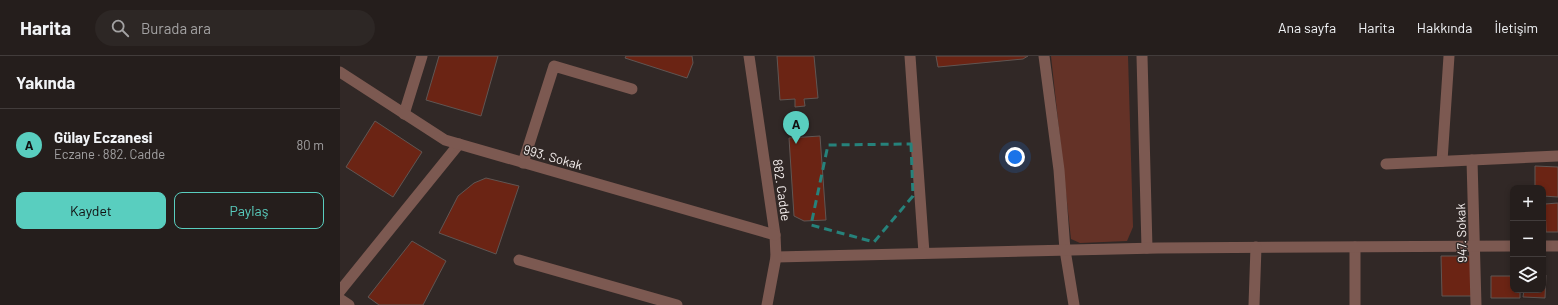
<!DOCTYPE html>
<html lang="tr">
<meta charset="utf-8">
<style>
body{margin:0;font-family:Barlow,sans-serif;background:#2d2725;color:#f1f3f6}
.controls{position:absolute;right:12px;bottom:12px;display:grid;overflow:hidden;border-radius:8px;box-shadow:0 2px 6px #0003}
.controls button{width:36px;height:36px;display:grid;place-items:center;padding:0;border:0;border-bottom:1px solid #423c3b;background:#251e1c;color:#f1f3f6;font:20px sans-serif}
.you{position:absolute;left:675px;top:101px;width:14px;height:14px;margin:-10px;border:3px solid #fff;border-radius:50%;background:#1a73e8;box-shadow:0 0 0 6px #1a73e833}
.badge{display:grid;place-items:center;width:26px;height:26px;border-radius:50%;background:#59cebf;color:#111;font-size:13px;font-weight:700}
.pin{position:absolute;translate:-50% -33px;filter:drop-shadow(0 1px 2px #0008)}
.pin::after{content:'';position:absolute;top:21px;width:14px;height:12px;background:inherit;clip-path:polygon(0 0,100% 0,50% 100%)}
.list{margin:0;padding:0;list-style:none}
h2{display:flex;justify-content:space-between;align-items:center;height:52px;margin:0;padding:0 16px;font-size:17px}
h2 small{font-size:13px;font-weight:400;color:#a3a2a3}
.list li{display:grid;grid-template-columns:26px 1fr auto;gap:12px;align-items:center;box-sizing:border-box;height:72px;padding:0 16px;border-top:1px solid #423c3b}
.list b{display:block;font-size:15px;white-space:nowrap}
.list p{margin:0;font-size:13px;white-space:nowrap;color:#a3a2a3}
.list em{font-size:13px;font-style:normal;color:#a3a2a3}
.actions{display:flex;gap:8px;padding:12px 16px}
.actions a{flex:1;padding:9px 0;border:1px solid #59cebf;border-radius:8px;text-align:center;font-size:14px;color:#59cebf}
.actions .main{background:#59cebf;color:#111}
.icon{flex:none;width:22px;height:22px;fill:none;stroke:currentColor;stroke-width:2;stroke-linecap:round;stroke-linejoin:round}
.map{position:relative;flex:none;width:1218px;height:249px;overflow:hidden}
header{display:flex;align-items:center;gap:24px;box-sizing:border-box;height:56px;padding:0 20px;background:#251e1c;border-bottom:1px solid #423c3b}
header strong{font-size:19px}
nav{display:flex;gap:22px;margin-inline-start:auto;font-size:14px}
.search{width:280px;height:36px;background:#2d2725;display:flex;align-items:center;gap:10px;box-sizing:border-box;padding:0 14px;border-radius:22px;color:#a3a2a3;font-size:15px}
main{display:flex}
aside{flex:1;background:#251e1c}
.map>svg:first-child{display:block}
.green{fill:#643227}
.building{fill:#6b2414;stroke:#605653}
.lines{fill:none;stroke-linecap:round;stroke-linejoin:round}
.minor{stroke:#7c5951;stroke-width:11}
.tertiary{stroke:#7c5951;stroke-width:11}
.marked{fill:none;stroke:#26827b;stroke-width:3;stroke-dasharray:8 5;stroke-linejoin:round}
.labels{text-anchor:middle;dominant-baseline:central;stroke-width:3;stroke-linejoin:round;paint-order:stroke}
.street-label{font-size:13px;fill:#f4eeed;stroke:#312826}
</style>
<header>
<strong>Harita</strong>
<div class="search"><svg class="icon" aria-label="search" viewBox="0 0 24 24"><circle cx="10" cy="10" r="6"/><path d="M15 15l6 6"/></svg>Burada ara</div>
<nav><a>Ana sayfa</a><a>Harita</a><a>Hakkında</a><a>İletişim</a></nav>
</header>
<main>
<aside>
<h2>Yakında<small></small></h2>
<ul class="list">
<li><span class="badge">A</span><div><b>Gülay Eczanesi</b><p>Eczane · 882. Cadde</p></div><em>80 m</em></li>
</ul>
<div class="actions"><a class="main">Kaydet</a><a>Paylaş</a></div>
</aside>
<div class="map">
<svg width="1218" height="249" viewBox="0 0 1218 249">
<rect width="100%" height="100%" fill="#312826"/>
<!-- green -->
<path class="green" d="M711,0H788L793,171L787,185L740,187L731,183Z"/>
<!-- building -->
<g class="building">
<path d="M99,0H158L141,60L86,44Z"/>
<path d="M286,0H352L353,7L347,22L285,2Z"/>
<path d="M437,0H474L478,42L464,43L465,50L455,51V43L440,44Z"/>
<path d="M596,0H688L683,3L598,11Z"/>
<path d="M35,65L82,96L53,141L6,111Z"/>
<path d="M480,80L486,164L464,165L454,160L449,82Z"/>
<path d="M1195,110L1218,111V141L1203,140V132H1195Z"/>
<path d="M146,122L179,130L156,198L99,177L118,140L134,127Z"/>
<path d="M1218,147V176H1206L1205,148Z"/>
<path d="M72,185L106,205L83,249H39L28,241Z"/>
<path d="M1101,200H1133V240H1102Z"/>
<path d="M1203,219H1206L1205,242L1183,241L1184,234H1203Z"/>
<path d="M1151,220H1173V234H1180V242H1151Z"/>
</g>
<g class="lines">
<!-- minor -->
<g class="minor">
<path d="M570,0L584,197"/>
<path d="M704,0L719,114L725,194L734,249"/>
<path d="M802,0L807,192"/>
<path d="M64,58L82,0"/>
<path d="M1132,104L1136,249"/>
<path d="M1102,105L1109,0"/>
<path d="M183,107L214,10L292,33"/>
<path d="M1046,108L1218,100"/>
<path d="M1203,190H1218"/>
<path d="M1015,191V249"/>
<path d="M436,201L818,192L1173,190"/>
<path d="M179,204L337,249"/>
<path d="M0,235L119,88"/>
<path d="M914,249L916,191"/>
</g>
<!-- tertiary -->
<g class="tertiary">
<path d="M409,0L435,179L436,201L427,249"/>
<path d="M0,16L105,84L435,179"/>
<path d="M0,243L9,249"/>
</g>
</g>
<!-- marked area -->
<path class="marked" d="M571,88L573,140L534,186L471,169L488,89Z"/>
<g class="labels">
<!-- street labels -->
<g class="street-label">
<text transform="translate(213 101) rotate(16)">993. Sokak</text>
<text transform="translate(442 134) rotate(82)">882. Cadde</text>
<text transform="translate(1121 177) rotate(-92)">947. Sokak</text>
</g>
</g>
</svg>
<div class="controls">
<button>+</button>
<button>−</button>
<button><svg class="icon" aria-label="layers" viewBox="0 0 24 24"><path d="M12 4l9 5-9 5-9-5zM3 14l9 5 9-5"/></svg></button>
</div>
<div class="you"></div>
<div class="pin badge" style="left:456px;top:88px">A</div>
</div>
</main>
